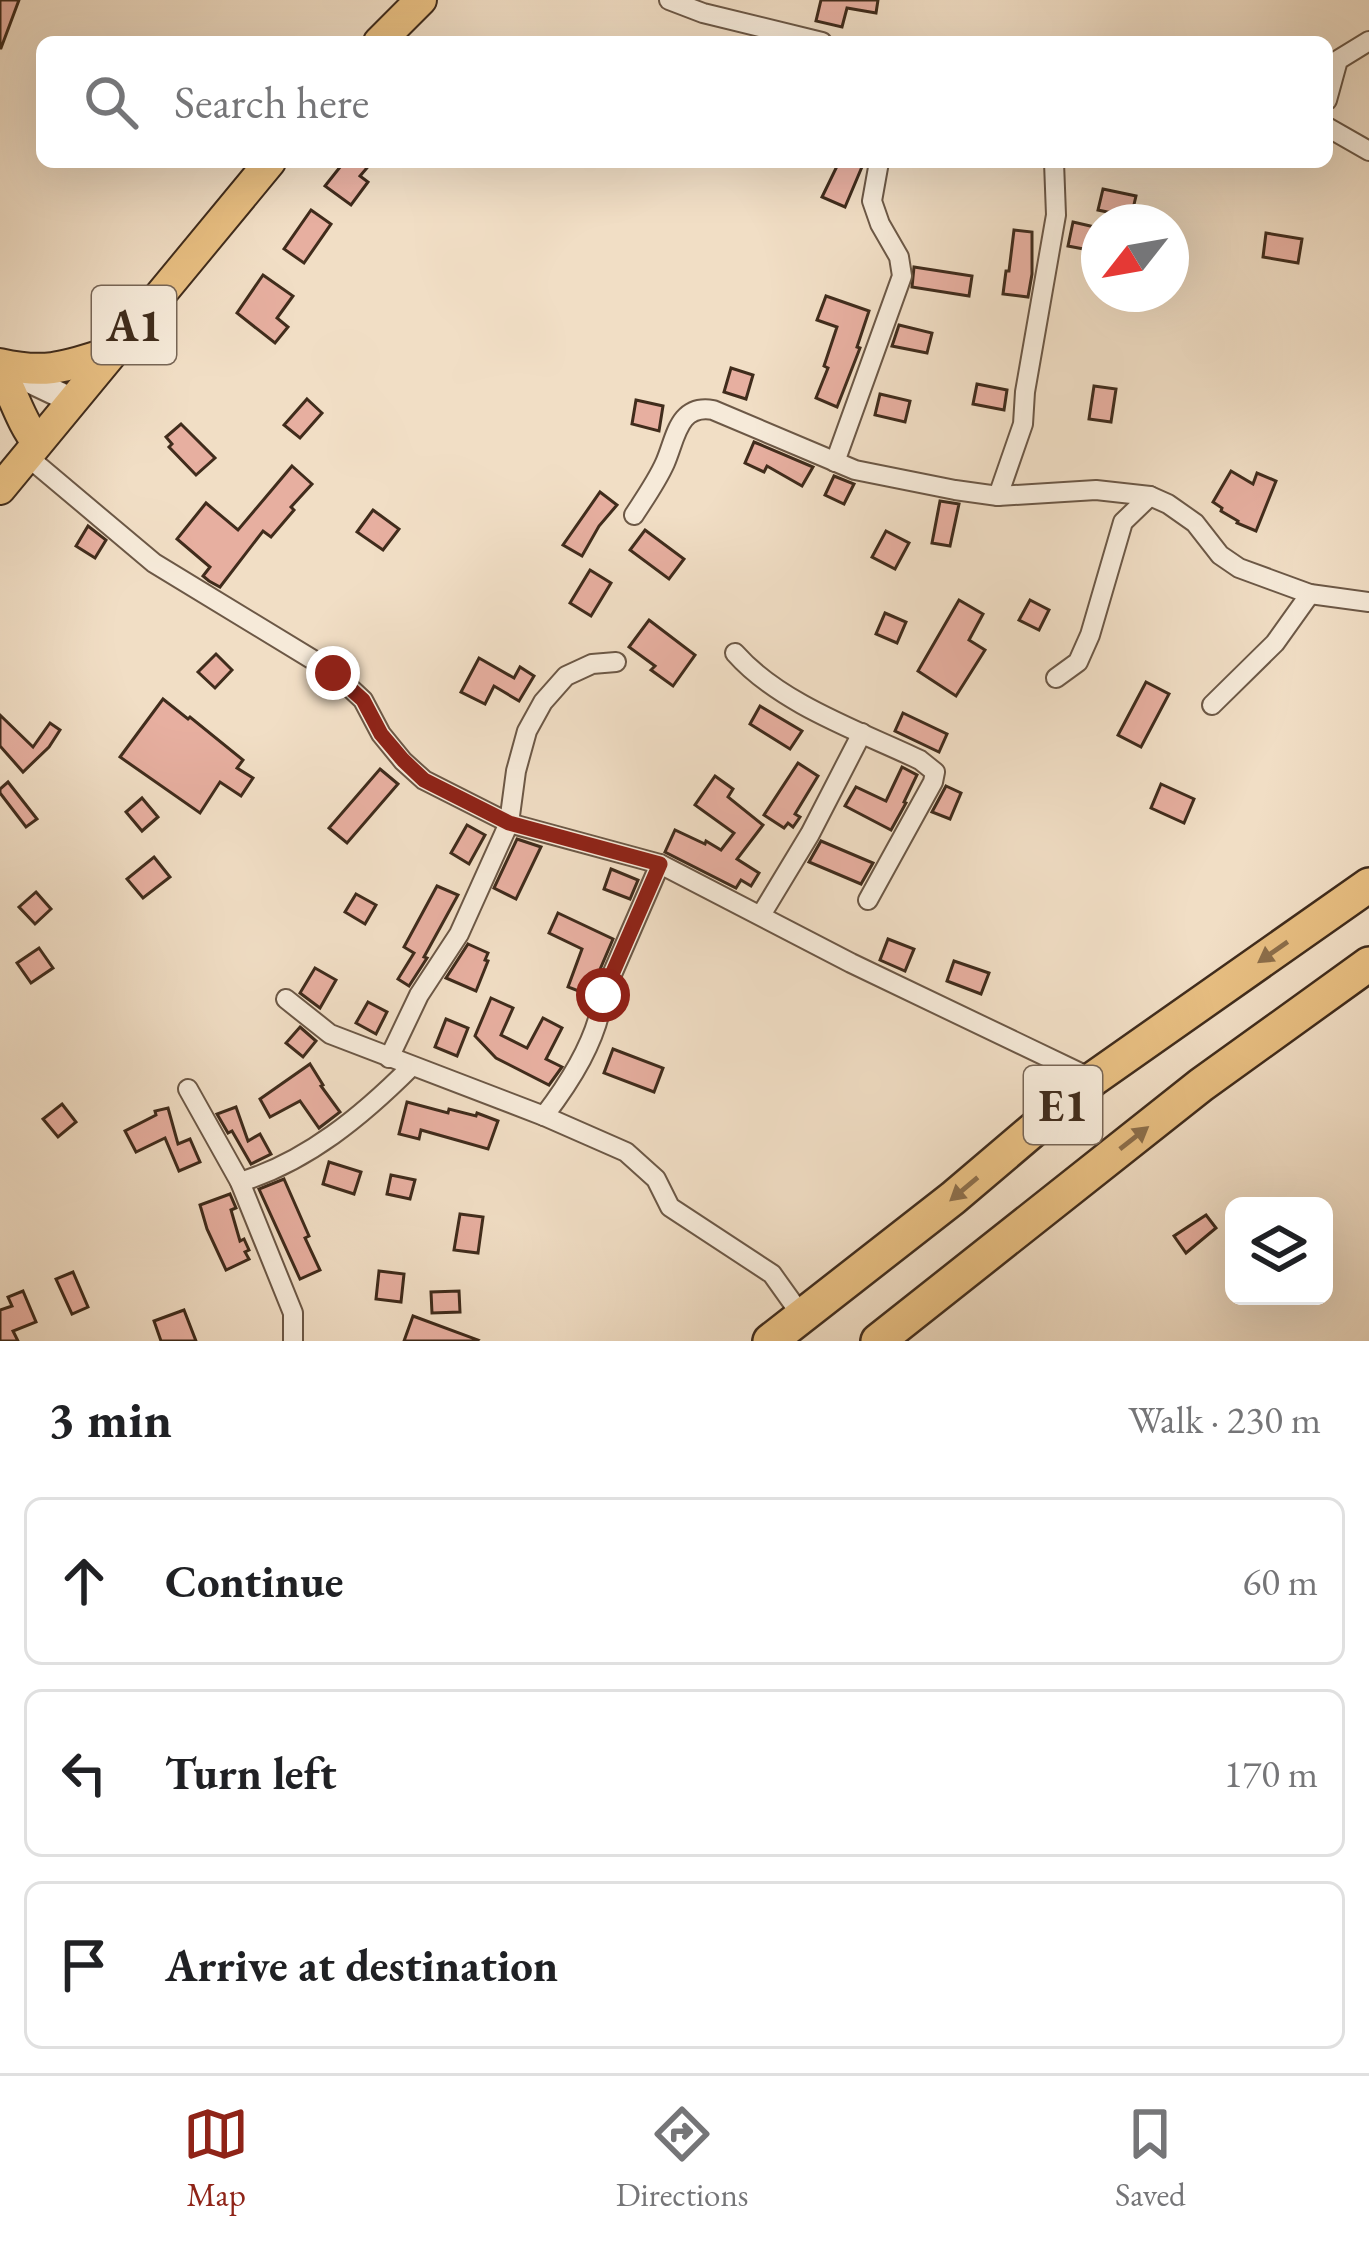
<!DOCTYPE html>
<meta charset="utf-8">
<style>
body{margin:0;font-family:"EB Garamond",serif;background:#f6f6f6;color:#202124}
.controls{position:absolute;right:36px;bottom:36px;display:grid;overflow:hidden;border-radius:18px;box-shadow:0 12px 48px #0002}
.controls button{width:108px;height:108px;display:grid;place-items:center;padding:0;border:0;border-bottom:3px solid #e0e0e0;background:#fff;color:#202124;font:60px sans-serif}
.compass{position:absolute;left:1081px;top:204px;width:108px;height:108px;border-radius:50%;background:#fff;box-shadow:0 12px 48px #0002;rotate:239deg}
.stop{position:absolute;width:36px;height:36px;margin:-27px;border:9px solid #8f2418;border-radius:50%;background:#fff}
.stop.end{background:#8f2418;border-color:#fff;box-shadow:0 3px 12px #0008}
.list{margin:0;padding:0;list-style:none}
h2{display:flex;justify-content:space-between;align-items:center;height:156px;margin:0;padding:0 48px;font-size:51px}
h2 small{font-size:39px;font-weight:400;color:#757577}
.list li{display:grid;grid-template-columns:78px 1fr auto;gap:36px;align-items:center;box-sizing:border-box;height:168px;margin:0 24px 24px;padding:0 24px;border:3px solid #e0e0e0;border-radius:18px}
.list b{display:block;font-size:45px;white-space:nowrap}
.list em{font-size:39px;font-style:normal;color:#757577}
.icon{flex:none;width:66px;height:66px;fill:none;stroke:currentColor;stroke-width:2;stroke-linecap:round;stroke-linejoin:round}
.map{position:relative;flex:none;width:1369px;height:1341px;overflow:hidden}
.search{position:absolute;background:#fff;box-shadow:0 12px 48px #0002;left:36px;right:36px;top:36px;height:132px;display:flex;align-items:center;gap:30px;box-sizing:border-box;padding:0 42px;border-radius:18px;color:#757577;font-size:45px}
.sheet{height:732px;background:#fff}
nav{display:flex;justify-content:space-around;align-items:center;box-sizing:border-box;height:168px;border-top:3px solid #e0e0e0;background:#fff;font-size:33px;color:#757577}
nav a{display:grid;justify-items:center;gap:6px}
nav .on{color:#8f2418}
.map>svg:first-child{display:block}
.building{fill:#e7afa0;stroke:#402c1c;stroke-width:3}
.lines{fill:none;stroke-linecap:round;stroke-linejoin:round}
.minor-casing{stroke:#6c5846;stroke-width:22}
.tertiary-casing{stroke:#6c5846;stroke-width:28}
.trunk-casing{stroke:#402c1c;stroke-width:34}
.motorway-casing{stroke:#402c1c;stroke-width:38}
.minor{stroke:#f6ead9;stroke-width:18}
.tertiary{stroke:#f6ead9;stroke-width:24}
.trunk{stroke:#e8bf82;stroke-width:30}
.motorway{stroke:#e8bf82;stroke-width:33}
.oneway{fill:#8c6e4a}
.route{stroke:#8f2418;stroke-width:15}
.labels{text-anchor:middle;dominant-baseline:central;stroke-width:9;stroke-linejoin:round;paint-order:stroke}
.shield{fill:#f6ead9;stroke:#776555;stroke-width:3}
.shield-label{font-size:45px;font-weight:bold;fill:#402c1c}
</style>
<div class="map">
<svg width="1369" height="1341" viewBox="0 0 1369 1341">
<rect width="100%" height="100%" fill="#f1dec5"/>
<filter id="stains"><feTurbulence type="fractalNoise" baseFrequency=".00167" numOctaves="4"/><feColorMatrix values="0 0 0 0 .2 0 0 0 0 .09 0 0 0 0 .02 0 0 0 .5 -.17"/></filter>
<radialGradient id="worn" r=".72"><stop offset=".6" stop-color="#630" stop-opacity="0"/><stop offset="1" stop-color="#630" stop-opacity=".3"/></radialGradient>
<!-- building -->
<g class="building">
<path d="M0,0H19L1,48H0Z"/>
<path d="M821,0H878L876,13L847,8L842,27L816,21Z"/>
<path d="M344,162H372L360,176L368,182L351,205L325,186Z"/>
<path d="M839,162H864L845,207L822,197Z"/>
<path d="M1103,189L1136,196L1131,217L1098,210Z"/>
<path d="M311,210L331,224L304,263L284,249Z"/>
<path d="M1073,222L1099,228V252L1068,246Z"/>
<path d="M1014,230L1032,232V274L1028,297L1003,294L1006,271H1009Z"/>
<path d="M1266,233L1302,239L1298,263L1263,257Z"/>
<path d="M914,267L972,276L969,296L912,287Z"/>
<path d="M263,275L293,296L277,318L288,327L275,343L237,313Z"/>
<path d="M826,296L869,311L857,347L860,348L837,407L816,398L828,368L824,366L837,327L817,320Z"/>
<path d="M899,325L932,333L927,353L892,346Z"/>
<path d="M731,368L753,375L746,399L724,392Z"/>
<path d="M977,384L1007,390L1004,410L973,404Z"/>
<path d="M1094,386L1116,389L1111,422L1089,419Z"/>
<path d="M880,394L910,401L905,422L875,415Z"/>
<path d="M307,399L322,413L300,438L284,425Z"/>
<path d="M636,400L663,406L659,431L632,424Z"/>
<path d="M181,424L215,458L196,475L169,447L172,444L166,437Z"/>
<path d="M754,442L813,467L802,486L767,466L764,472L745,463Z"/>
<path d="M292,466L312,484L291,507L294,510L271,537L263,531L220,587L209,581L203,576L210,567L177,539L206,503L238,530Z"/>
<path d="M1231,471L1253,484L1257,473L1276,481L1256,531L1237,523L1238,521L1221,511L1222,508L1213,502Z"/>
<path d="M834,476L854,484L844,504L825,495Z"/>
<path d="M600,492L617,505L599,526L582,556L563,545Z"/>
<path d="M940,501L959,504L950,546L932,543Z"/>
<path d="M373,510L399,529L383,550L357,532Z"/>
<path d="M88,526L106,540L95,558L76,546Z"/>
<path d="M645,530L684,559L669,579L630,550Z"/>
<path d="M886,531L909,543L895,569L872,557Z"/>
<path d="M590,570L611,583L591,616L570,603Z"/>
<path d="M959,600L983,614L969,640L985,650L956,696L918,671Z"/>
<path d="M1030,600L1049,610L1039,630L1019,620Z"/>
<path d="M885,613L906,622L897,643L876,634Z"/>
<path d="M649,620L695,655L673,686L651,670L655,666L629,647Z"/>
<path d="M216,654L232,670L215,688L198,672Z"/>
<path d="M479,658L514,678L520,667L534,676L519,701L494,686L485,704L461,692Z"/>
<path d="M1146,682L1169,694L1141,747L1118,735Z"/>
<path d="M163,699L188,719L190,717L243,760L237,768L253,778L241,796L220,782L200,813L120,757Z"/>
<path d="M760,706L802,731L790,749L750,724Z"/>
<path d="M903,713L947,734L939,752L895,731Z"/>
<path d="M0,715L33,747L50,723L60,730L49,747L23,772L0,746Z"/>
<path d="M798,763L818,776L795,814L800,817L793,827L788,823L784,828L764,815Z"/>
<path d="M902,767L917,775L904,802L906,803L891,830L845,806L856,787L886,801Z"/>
<path d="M380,769L398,784L347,843L329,828Z"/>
<path d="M715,776L733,789L728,797L763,825L737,859L759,873L751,886L741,880L736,888L665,852L675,830L705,844L706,841L721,850L734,833L695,805Z"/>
<path d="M8,782L37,819L26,827L0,793V789Z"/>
<path d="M1161,784L1194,799L1184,823L1151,808Z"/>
<path d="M946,786L961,793L950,819L932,812Z"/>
<path d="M142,798L158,817L142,831L126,812Z"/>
<path d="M467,825L485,835L469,864L451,853Z"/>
<path d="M517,839L541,847L516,899L494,888Z"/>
<path d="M821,841L873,863L861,884L809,862Z"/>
<path d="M154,857L170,877L143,898L127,879Z"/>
<path d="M611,869L638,880L630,899L604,889Z"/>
<path d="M437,886L458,895L424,957L427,958L409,986L398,979L414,953L404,947Z"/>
<path d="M36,892L51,909L35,924L19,907Z"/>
<path d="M356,894L376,905L365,924L345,912Z"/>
<path d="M558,913L613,939L589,995L568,987L582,949L549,933Z"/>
<path d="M888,939L914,949L905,971L880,960Z"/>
<path d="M468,944L488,953L485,960L488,961L476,991L446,978Z"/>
<path d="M39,948L53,968L31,983L17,963Z"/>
<path d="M954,961L989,973L981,994L947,981Z"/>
<path d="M315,968L336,980L320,1008L300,993Z"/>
<path d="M491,998L513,1008L501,1035L527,1048L543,1018L562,1028L546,1059L562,1067L549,1085L496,1058L475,1036Z"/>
<path d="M368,1002L387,1012L376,1034L356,1023Z"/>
<path d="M446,1019L468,1028L457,1056L435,1047Z"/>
<path d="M300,1027L316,1041L303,1057L286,1043Z"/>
<path d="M613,1049L663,1068L654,1092L604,1073Z"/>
<path d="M310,1064L323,1085L321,1086L340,1112L319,1128L300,1101L270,1117L260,1099Z"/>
<path d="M407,1102L448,1113L449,1109L476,1116L477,1113L498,1121L488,1149L421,1130L419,1139L399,1134Z"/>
<path d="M62,1104L76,1122L58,1137L43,1119Z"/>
<path d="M236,1107L248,1141L260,1134L271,1154L251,1164L232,1131L228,1133L217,1114Z"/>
<path d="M168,1108L178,1144L190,1139L200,1162L179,1171L165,1138L136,1152L125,1131L156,1115L155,1111Z"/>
<path d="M329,1162L361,1172L354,1194L323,1184Z"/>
<path d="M391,1175L415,1180L410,1199L387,1194Z"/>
<path d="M284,1179L309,1236L305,1238L320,1270L300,1279L259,1189Z"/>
<path d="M230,1194L236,1208L231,1210L240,1241L244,1239L249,1250L245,1252L249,1259L226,1270L207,1229L200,1205Z"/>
<path d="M460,1214L483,1217L478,1253L454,1250Z"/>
<path d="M1206,1215L1216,1228L1186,1253L1174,1236Z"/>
<path d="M379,1271L404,1274L401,1302L376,1299Z"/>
<path d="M73,1272L88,1307L72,1314L56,1279Z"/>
<path d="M23,1291L36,1322L13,1331L18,1341H0V1310L12,1306L8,1297Z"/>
<path d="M459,1291L460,1312L432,1313L431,1292Z"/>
<path d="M184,1310L196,1341H161L154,1321Z"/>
<path d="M413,1316L478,1340L477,1341H404Z"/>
</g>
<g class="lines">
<!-- minor casing -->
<g class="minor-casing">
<g id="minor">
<path d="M669,0L703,13L822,42"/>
<path d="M1327,100L1338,60L1369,41"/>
<path d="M1327,127L1369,151"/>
<path d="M28,457L154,563L333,672L363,700L381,734L403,761L424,780L509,823L660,864L851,963L1093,1079"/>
<path d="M835,462L902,276L899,257L880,224L872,201L879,162"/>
<path d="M998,496L1023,424L1025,392L1056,215L1054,162"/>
<path d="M634,515C645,498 657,481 665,463C676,438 678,404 713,410L855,470L955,490L998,496L1096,490L1150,496L1168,504L1195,523L1220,555L1239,568L1310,594L1369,602"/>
<path d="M735,653C780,704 859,731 920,760L935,772L933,782L868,900"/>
<path d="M1056,678L1078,662L1090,635L1123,522L1150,496"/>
<path d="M1212,705L1275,643L1310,594"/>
<path d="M761,915L810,834L862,733"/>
<path d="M286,999L330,1034L544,1116L626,1152L656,1179L670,1207L772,1274L802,1316"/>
<path d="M389,1058L419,995L459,934L509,823L516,771L527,731L543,702L566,676L592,664L616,662"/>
<path d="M188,1089L240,1182L293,1313V1341"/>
<path d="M544,1116C570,1082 598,1039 603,995L660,864"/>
<path d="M240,1182C307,1162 363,1115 411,1067"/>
</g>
</g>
<!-- tertiary casing -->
<g class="tertiary-casing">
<path id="tertiary" d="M10,371L73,401"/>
</g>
<!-- trunk casing -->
<g class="trunk-casing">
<g id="trunk">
<path d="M379,42L421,0"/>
<path d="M0,364C48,375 67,366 112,352"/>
<path d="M0,371C14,394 20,421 37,442"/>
<path d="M0,489L270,162"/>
</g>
</g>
<!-- motorway casing -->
<g class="motorway-casing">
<g id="motorway">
<path d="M770,1341L953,1198L1093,1079L1369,885"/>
<path d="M878,1341L1201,1085L1369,964"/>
</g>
</g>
<!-- minor -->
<use href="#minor" class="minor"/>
<!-- tertiary -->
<use href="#tertiary" class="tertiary"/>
<!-- trunk -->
<use href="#trunk" class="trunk"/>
<!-- motorway -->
<use href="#motorway" class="motorway"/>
</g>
<!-- one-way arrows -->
<defs><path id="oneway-solid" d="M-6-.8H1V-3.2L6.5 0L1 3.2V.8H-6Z" transform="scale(3)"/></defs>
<g class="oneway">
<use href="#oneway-solid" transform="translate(1273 952) rotate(145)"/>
<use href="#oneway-solid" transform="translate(1134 1138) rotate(-38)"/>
<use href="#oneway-solid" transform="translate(964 1189) rotate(140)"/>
</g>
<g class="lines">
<!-- route -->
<path class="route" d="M333,673L363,700L381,734L403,760L424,780L509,823L660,864L603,995"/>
</g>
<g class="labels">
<!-- shield labels -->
<g class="shield">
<rect x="92" y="286" width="84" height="78" rx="9"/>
<rect x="1024" y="1066" width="78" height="78" rx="9"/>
</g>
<g class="shield-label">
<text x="134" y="325">A1</text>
<text x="1063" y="1105">E1</text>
</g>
</g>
<rect width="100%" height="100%" filter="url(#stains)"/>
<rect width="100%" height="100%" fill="url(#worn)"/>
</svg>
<div class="controls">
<button><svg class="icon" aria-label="layers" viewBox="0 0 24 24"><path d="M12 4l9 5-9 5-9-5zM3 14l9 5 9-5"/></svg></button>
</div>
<svg class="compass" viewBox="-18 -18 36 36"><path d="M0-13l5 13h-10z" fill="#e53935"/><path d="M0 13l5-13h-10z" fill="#757577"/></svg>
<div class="stop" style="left:603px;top:995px"></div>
<div class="stop end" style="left:333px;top:673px"></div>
<div class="search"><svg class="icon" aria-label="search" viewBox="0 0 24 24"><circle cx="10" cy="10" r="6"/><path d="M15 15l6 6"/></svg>Search here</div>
</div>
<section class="sheet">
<h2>3 min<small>Walk · 230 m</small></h2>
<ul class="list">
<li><svg class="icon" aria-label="ahead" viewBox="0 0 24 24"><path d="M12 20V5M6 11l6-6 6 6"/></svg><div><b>Continue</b></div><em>60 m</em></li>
<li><svg class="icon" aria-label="left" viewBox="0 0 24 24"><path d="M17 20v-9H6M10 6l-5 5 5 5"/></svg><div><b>Turn left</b></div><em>170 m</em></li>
<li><svg class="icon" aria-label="arrive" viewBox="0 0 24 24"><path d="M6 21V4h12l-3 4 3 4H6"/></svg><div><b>Arrive at destination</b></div></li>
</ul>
</section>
<nav>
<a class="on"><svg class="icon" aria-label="map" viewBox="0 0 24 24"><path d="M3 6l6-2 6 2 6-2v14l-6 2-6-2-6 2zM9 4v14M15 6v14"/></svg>Map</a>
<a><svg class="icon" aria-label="directions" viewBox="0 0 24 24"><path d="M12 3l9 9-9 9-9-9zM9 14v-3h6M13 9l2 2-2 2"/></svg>Directions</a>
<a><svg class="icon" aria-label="saved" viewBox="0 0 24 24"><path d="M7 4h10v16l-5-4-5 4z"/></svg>Saved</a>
</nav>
